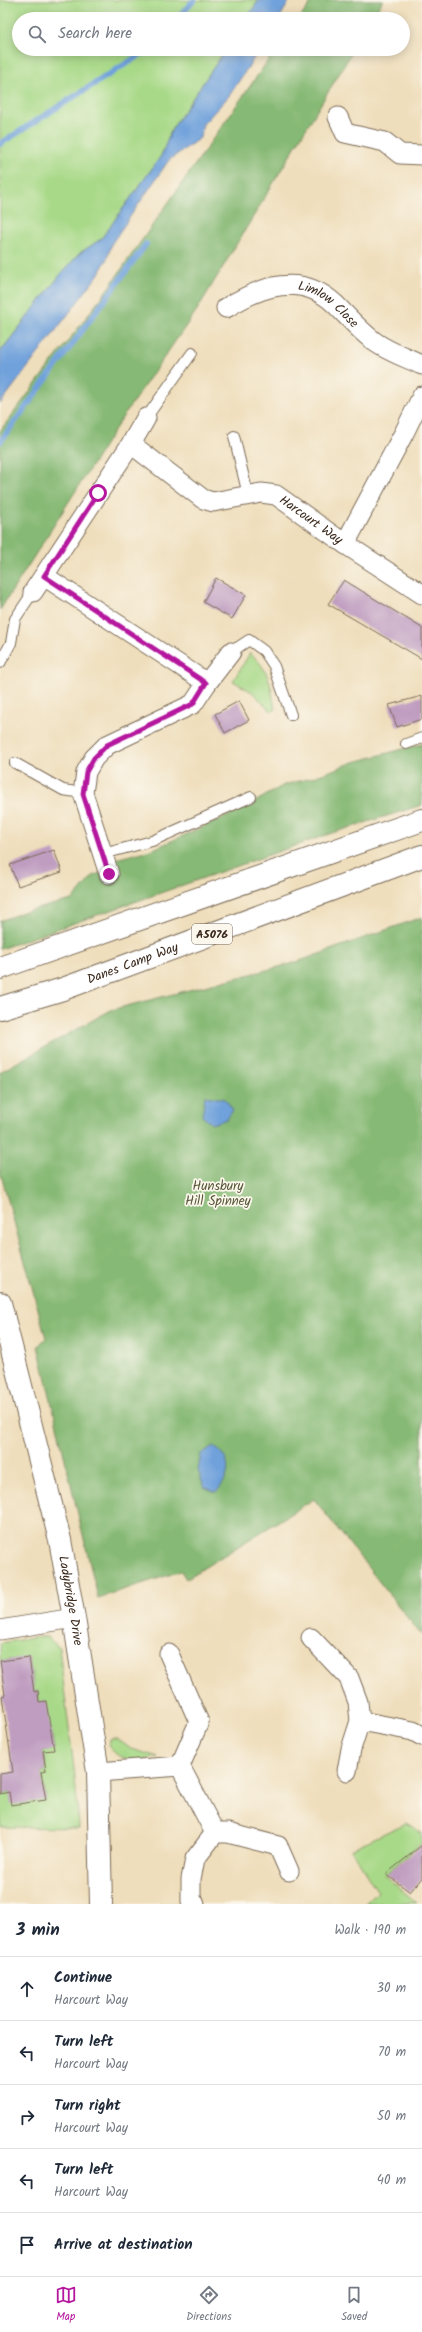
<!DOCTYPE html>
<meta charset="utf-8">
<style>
body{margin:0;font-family:Kalam,sans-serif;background:#f2f2f3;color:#1f2937}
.stop{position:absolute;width:12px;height:12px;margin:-9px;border:3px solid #b5179e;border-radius:50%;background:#fff}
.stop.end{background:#b5179e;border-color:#fff;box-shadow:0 1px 4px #0008}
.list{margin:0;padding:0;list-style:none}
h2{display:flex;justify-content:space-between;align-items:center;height:52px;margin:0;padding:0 16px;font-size:17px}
h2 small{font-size:13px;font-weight:400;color:#747a83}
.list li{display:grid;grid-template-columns:26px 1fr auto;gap:12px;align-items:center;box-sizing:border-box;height:64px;padding:0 16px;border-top:1px solid #e0e1e3}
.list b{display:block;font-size:15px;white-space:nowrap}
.list p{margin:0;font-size:13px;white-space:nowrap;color:#747a83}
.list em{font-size:13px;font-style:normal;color:#747a83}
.icon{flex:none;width:22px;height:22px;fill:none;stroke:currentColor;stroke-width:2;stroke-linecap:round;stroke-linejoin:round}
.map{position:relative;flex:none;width:422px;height:1904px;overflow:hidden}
.search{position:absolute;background:#fff;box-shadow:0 2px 10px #0003;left:12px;right:12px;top:12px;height:44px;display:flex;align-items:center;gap:10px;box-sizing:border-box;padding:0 14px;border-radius:22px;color:#747a83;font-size:15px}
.sheet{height:372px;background:#fff}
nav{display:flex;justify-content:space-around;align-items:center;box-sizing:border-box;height:56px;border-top:1px solid #e0e1e3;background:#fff;font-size:11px;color:#747a83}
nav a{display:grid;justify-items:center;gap:2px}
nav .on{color:#b5179e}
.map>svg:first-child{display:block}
.green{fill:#a8d988;stroke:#728253}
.forest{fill:#86b974;stroke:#607249}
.water{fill:#70a1db;stroke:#56667c}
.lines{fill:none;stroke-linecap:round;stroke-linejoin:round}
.stream{stroke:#70a1db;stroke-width:6}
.building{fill:#bf9dc1}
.lane-casing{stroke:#7a6955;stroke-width:12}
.street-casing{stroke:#7a6955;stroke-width:21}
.secondary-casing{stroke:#7a6955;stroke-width:24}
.highway-casing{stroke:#7a6955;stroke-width:24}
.lane{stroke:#fff;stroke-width:10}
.street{stroke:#fff;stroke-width:19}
.secondary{stroke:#fff;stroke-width:22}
.highway{stroke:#fff;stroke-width:22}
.route{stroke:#b5179e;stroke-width:5}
.labels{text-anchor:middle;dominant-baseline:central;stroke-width:3.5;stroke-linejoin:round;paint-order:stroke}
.shield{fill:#fbf7ec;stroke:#75685c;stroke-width:1}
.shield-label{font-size:12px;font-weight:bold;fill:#3b2a1e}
.street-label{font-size:13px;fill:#3b2a1e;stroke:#fbf7ec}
.park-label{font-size:13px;fill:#565638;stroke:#fbf7ec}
</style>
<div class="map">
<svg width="422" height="1904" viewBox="0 0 422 1904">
<rect width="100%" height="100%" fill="#fbf7ec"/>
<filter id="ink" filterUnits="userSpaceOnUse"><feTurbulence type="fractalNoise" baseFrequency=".025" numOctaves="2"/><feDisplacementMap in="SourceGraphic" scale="8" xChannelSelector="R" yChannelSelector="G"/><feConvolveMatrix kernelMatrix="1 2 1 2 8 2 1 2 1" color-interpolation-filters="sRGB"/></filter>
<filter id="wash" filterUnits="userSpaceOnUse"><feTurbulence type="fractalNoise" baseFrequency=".012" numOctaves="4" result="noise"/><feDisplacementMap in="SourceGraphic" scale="16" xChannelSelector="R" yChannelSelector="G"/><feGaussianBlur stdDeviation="0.9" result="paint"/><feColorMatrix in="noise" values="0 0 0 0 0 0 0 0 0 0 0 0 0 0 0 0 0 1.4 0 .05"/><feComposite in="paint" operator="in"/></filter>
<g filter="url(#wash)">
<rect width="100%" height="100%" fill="#efdebc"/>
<!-- green -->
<g class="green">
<path d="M0,0H259L246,19H19V49H226L172,129L161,156L101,239L80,253L61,274L0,352Z"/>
<path d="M250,653C270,670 271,686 275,710L271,711L252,692L233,681Z"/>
<path d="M46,1636L59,1647L75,1777L79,1828L0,1827V1794L9,1792L46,1800L41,1772L46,1771L43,1751L54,1749L51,1730L43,1731L46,1701L39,1702L38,1691L34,1692L29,1658L0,1661V1643Z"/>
<path d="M111,1739H117L131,1749L158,1757C139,1761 119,1763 108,1745Z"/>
<path d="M406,1823L422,1833V1843L384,1875L417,1903L365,1904L378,1892L351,1849Z"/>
</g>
<!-- forest -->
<g class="forest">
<path d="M313,0H383L372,19H299Z"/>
<path d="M276,49H354L197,310L124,415L0,610V431L107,290Z"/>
<path d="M422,744V805L332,833L0,949V921L23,912L72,900L93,876L115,866V859L151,850L241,810L284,785L314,777L354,762Z"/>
<path d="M422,917V1636L314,1499L186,1579L181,1571L98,1598L38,1346L46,1338L0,1171V1072L111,1010L294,963Z"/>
</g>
<!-- water -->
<g class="water">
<path d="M259,0H290L279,19H246Z"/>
<path d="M226,49H260L229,96L203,124L200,138L169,160L112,243L107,259L98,275L0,404V352L61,274L80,253L101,239L161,156L172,129Z"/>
<path d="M205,1096L225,1099L233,1110L227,1119L212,1124L202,1116Z"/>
<path d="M213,1446C233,1459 231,1477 216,1492L204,1487L198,1470L201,1454Z"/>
</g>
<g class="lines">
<!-- stream -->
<g class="stream">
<path d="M177,19L194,0"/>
<path d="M0,144L149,49"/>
<path d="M0,442L146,244"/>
</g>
</g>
<g id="blocks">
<!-- building -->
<g class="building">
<path d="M216,578L246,595L232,619L203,602Z"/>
<path d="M344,580L422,628V659L328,604Z"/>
<path d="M422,696V719L397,727L389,705Z"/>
<path d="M239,701L249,720L225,733L215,714Z"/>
<path d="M54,850L62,872L18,886L10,865Z"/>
<path d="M29,1657L34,1692L38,1691L39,1702L46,1701L54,1750L43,1751L46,1771L41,1772L46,1800L11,1805L9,1792L0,1794V1774L13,1772L2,1696L5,1695L0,1661Z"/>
<path d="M422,1845V1878L410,1892L386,1874Z"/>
</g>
</g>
</g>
<g filter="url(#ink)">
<use href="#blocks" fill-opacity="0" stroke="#7a6955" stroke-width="1"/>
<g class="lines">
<!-- lane casing -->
<g class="lane-casing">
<g id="lane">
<path d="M146,418L192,353"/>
<path d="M234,436L248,495"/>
<path d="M231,652L249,640L264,651L274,666L291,715"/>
<path d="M0,663L11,643L15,619L33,592"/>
<path d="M406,744L422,738"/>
<path d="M15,763L63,790L83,793"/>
<path d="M103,854L152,841L251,797"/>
</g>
</g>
<!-- street casing -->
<g class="street-casing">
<g id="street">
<path d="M338,117L345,133L385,142L400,154L422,155"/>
<path id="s1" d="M226,308C261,286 301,272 335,304C348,317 360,331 375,342C389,352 407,358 422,365"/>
<path id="s2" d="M146,418L131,444L203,499L213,502L261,493L276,495L345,544L404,433L422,396"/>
<path d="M345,544L422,594"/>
<path d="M44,576L207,683L231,652"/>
<path d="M33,592L131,444"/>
<path d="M109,874L83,793L86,772L94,758L107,745L193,704L207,683"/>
<path d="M0,1630L74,1618"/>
<path d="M311,1638L349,1678L358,1702L360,1721L351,1749L347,1771"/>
<path d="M169,1654L199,1722L180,1766L215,1833"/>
<path d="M360,1721L413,1731L422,1736"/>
<path d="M98,1772L180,1766"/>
<path d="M195,1904L191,1901V1879L195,1859L215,1833H228L278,1846L289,1871"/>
</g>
</g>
<!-- secondary casing -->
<g class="secondary-casing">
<g id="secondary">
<path id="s3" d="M0,1303L60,1540L74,1618L98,1772L101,1904"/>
</g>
</g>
<!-- highway casing -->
<g class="highway-casing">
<g id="highway">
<path d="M0,968L422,820"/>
<path id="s4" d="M0,1008L63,989L422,856"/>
</g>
</g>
<!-- lane -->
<use href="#lane" class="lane"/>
<!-- street -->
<use href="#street" class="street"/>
<!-- secondary -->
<use href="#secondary" class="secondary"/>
<!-- highway -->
<use href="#highway" class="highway"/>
</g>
</g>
<g class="lines" filter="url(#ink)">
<!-- route -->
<path class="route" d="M98,493L44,576L206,683L193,704L107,745L94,758L86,772L83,794L109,874"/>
</g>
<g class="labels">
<!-- shield labels -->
<rect class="shield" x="192" y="924" width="40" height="20" rx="3"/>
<g class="shield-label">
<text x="212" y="934">A5076</text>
</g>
<!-- street labels -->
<g class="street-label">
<text stroke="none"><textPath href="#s1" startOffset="113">Limlow Close</textPath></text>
<text stroke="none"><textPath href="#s2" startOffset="238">Harcourt Way</textPath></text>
<text stroke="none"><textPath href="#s4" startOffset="140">Danes Camp Way</textPath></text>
<text stroke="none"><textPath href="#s3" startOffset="306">Ladybridge Drive</textPath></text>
</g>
<!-- park labels -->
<g class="park-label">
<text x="218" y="1186">Hunsbury<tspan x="218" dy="15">Hill Spinney</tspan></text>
</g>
</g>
</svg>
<div class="stop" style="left:98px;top:493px"></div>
<div class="stop end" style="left:109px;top:874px"></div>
<div class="search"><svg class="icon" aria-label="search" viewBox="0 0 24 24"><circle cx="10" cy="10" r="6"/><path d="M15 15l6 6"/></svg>Search here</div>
</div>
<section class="sheet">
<h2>3 min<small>Walk · 190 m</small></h2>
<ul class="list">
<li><svg class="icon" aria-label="ahead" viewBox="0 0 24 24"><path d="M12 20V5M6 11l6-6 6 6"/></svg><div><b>Continue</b><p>Harcourt Way</p></div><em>30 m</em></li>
<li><svg class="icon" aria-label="left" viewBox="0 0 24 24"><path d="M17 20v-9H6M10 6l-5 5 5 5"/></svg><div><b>Turn left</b><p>Harcourt Way</p></div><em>70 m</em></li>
<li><svg class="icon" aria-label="right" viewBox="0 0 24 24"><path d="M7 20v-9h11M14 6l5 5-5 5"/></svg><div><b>Turn right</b><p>Harcourt Way</p></div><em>50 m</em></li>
<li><svg class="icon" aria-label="left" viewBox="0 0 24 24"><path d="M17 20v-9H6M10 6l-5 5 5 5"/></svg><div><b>Turn left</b><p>Harcourt Way</p></div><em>40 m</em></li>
<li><svg class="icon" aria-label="arrive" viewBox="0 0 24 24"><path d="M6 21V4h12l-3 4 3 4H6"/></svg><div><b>Arrive at destination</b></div></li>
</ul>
</section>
<nav>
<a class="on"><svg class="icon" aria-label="map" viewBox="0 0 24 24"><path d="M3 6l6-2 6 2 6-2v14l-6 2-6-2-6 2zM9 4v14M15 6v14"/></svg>Map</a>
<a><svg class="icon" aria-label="directions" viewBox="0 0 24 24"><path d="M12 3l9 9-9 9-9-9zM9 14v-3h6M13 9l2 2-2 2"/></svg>Directions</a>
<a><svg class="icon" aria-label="saved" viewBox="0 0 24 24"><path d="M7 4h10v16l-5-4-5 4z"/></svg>Saved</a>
</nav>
